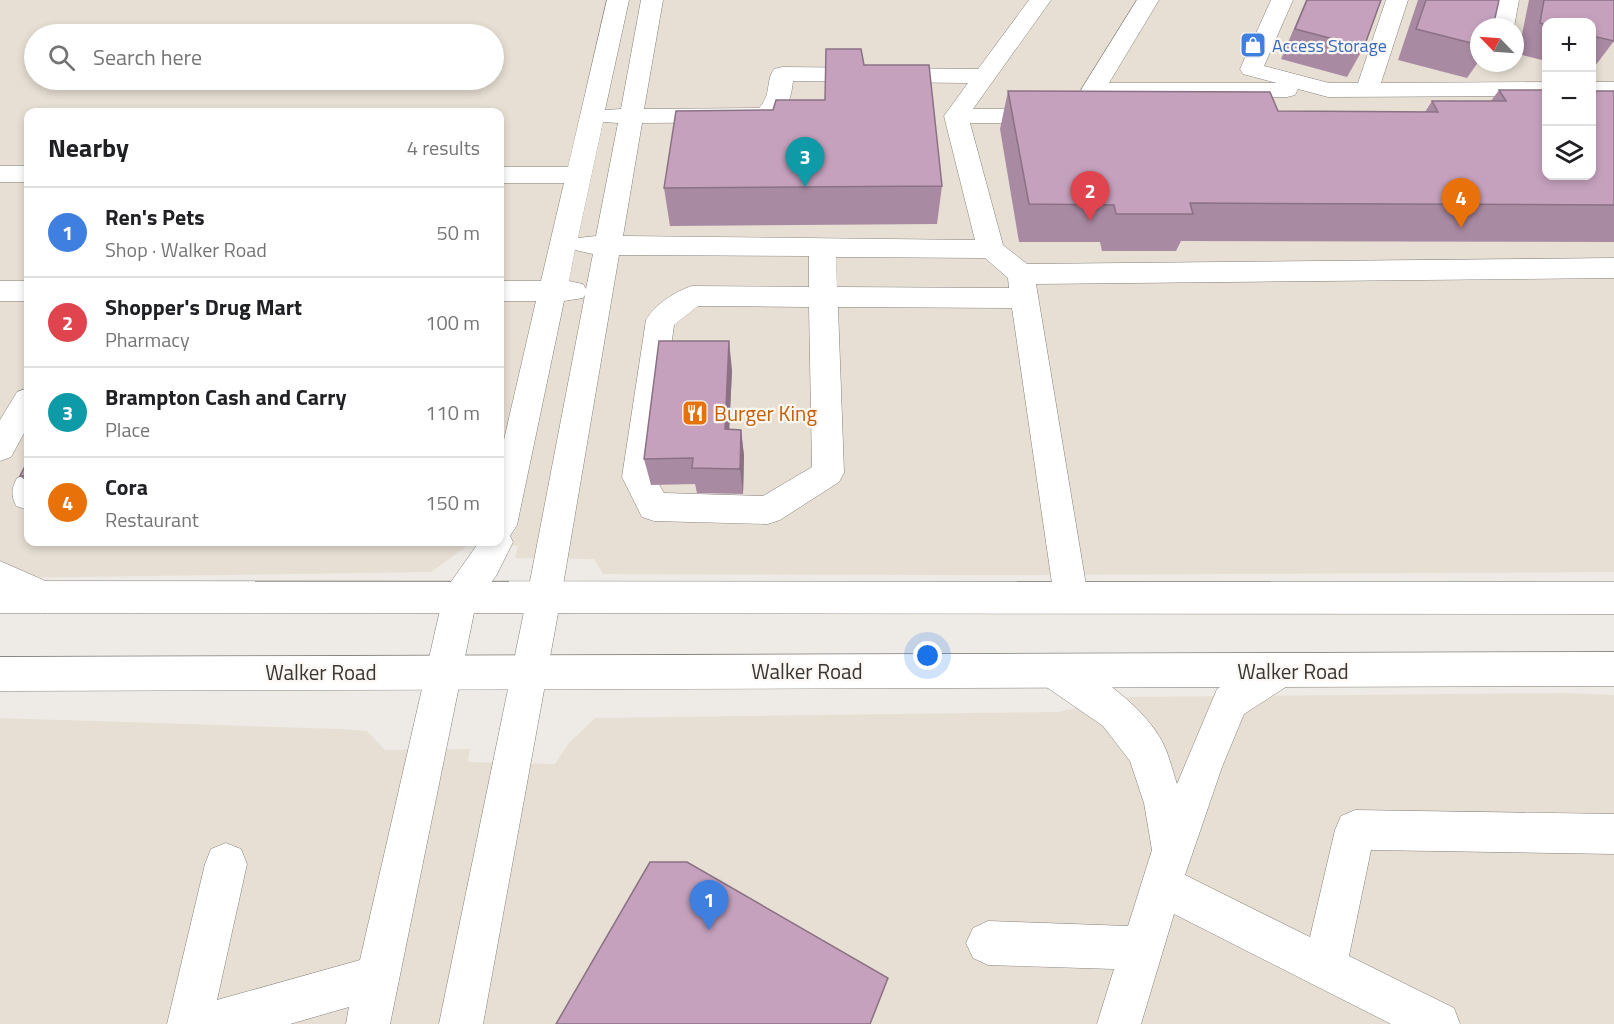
<!DOCTYPE html>
<meta charset="utf-8">
<style>
body{margin:0;font-family:"Titillium Web",sans-serif;background:#f2f2f2;color:#202124}
.controls{position:absolute;right:18px;top:18px;display:grid;overflow:hidden;border-radius:12px;box-shadow:0 3px 9px #0003}
.controls button{width:54px;height:54px;display:grid;place-items:center;padding:0;border:0;border-bottom:2px solid #e0e0e0;background:#fff;color:#202124;font:30px sans-serif}
.compass{position:absolute;left:1470px;top:18px;width:54px;height:54px;border-radius:50%;background:#fff;box-shadow:0 3px 9px #0003;rotate:295deg}
.you{position:absolute;left:928px;top:656px;width:21px;height:21px;margin:-15px;border:4px solid #fff;border-radius:50%;background:#1a73e8;box-shadow:0 0 0 9px #1a73e833}
.badge{display:grid;place-items:center;width:39px;height:39px;border-radius:50%;background:#ea580c;color:#fff;font-size:20px;font-weight:700}
.pin{position:absolute;translate:-50% -50px;filter:drop-shadow(0 2px 3px #0008)}
.pin::after{content:'';position:absolute;top:32px;width:21px;height:18px;background:inherit;clip-path:polygon(0 0,100% 0,50% 100%)}
.list{margin:0;padding:0;list-style:none}
h2{display:flex;justify-content:space-between;align-items:center;height:78px;margin:0;padding:0 24px;font-size:26px}
h2 small{font-size:20px;font-weight:400;color:#757577}
.list li{display:grid;grid-template-columns:39px 1fr auto;gap:18px;align-items:center;box-sizing:border-box;height:90px;padding:0 24px;border-top:2px solid #e0e0e0}
.list b{display:block;font-size:22px;white-space:nowrap}
.list p{margin:0;font-size:20px;white-space:nowrap;color:#757577}
.list em{font-size:20px;font-style:normal;color:#757577}
.icon{flex:none;width:33px;height:33px;fill:none;stroke:currentColor;stroke-width:2;stroke-linecap:round;stroke-linejoin:round}
.map{position:relative;flex:none;width:1614px;height:1024px;overflow:hidden}
.search{position:absolute;background:#fff;box-shadow:0 3px 9px #0003;left:24px;top:24px;width:480px;height:66px;display:flex;align-items:center;gap:15px;box-sizing:border-box;padding:0 21px;border-radius:33px;color:#757577;font-size:22px}
.panel{position:absolute;background:#fff;box-shadow:0 3px 9px #0003;left:24px;top:108px;width:480px;height:438px;border-radius:12px}
.map>svg:first-child{display:block}
.built{fill:#e7dfd3;fill-rule:evenodd}
.lines{fill:none;stroke-linecap:round;stroke-linejoin:round}
.minor-casing{stroke:#84807b;stroke-width:1}
.major-casing{stroke:#84807b;stroke-width:1}
.minor{fill:#fff;fill-rule:evenodd}
.major{fill:#fff;fill-rule:evenodd}
.wall{fill:#a98aa3}
.shaded-wall{fill:#8a7184}
.building{fill:#c5a1bd;stroke:#8a7184;stroke-width:1.5}
.labels{text-anchor:middle;dominant-baseline:central;stroke-width:4.5;stroke-linejoin:round;paint-order:stroke}
.far-shop-label{font-size:18px;fill:#366cbe;stroke:#fcf7f2;text-anchor:start}
.food-label{font-size:21px;fill:#c56008;stroke:#fcf7f2;text-anchor:start}
.street-label{font-size:21px;fill:#393735;stroke:#fcf7f2}
</style>
<div class="map">
<svg width="1614" height="1024" viewBox="0 0 1614 1024">
<rect width="100%" height="100%" fill="#eeeae5"/>
<!-- built -->
<g class="built">
<path d="M0,0H1614V572L1009,575L603,574L594,559L515,558L518,546L470,544L431,572L0,578ZM1546,22H1592V176H1546ZM1479,27H1515V63H1479ZM34,34H494V80H34ZM28,112H500V542H28Z"/>
<path d="M1567,693L1614,695V1024H0V718L339,729L367,731L385,750L470,749L468,762L555,764L569,743L595,718L1058,712L1125,697Z"/>
</g>
<g class="lines">
<!-- minor casing -->
<g class="minor-casing">
<g id="minor">
<path d="M607,0H629L605,110L621,109L641,0H663L644,109L759,108C772,94 765,83 774,69L782,67L978,69L1029,0H1051L973,109H1048L1056,111L1060,116L1056,121L1048,123H970L1003,245L1027,264L1614,258V278L1036,284L1088,597L1083,608L1071,613L1059,608L1054,597L1012,308L838,307L844,473L839,482L780,520L768,524L654,521L642,517L622,477L646,320C654,305 676,291 692,286L809,287V256L619,255L561,597L483,1024H439L527,597L585,295L583,298L564,301L517,525L510,536L513,542L496,576L476,603L390,1024H346L349,1007L290,1024H167L205,864L211,849L226,843L241,849L247,864L217,1000L360,960L443,597L448,586L479,542H500V457L536,301H500V281H541L564,183H500V167H568ZM793,81L968,83L944,116L975,240L623,236L642,123L765,122C786,117 791,100 793,81ZM603,122L618,123L596,236L578,238ZM575,250L593,254L586,289L583,284L569,281ZM836,257L985,258L1008,278L1009,288L837,287ZM698,306L809,307L812,467L763,496L664,493L654,476L674,325Z"/>
<path d="M1137,0H1159L1109,83H1277L1243,74L1240,69L1271,0H1293L1264,66L1329,83H1358L1386,0H1408L1381,83L1546,82V96L1328,97L1298,89L1295,95L1287,97H1093L1085,95L1081,90Z"/>
<path d="M1497,0H1519L1514,27H1492Z"/>
<rect x="1592" y="82" width="22" height="14"/>
<rect x="0" y="166" width="28" height="16"/>
<rect x="0" y="281" width="28" height="20"/>
<path d="M28,388V426L11,457L0,461V420L17,392Z"/>
<path d="M28,474V510L16,506C11,495 11,489 17,478Z"/>
<path d="M0,561L57,586L62,597L57,608L45,613L0,593Z"/>
<path d="M1279,654L1292,659L1297,671L1292,683L1244,714L1222,767L1185,875L1310,937L1335,830L1341,816L1355,810L1614,814V854L1371,850L1349,956L1454,1008L1460,1024H1391L1174,914L1141,1024H1097L1114,969L988,965L973,958L966,943L973,928L988,921L1128,926L1152,850L1144,803L1130,761L1103,726L1042,684L1037,672L1042,660L1055,655C1092,669 1138,702 1159,736C1168,750 1172,769 1177,784L1217,689L1266,659Z"/>
</g>
</g>
<!-- major casing -->
<g class="major-casing">
<g id="major">
<path d="M0,581L1614,582V614L0,613Z"/>
<path d="M1614,652V686L0,691V657Z"/>
</g>
</g>
<!-- minor -->
<use href="#minor" class="minor"/>
<!-- major -->
<use href="#major" class="major"/>
</g>
<!-- wall -->
<g class="wall">
<path d="M1306,0H1381L1364,47L1347,77L1281,59Z"/>
<path d="M1418,0H1499L1479,27V61L1467,78L1398,60Z"/>
<path d="M1529,0H1614V41L1592,70V22H1546V61L1518,54Z"/>
<path d="M826,49L864,65L942,186L937,224L670,226L664,188L773,110L825,100Z"/>
<path d="M1499,90L1614,91V242L1181,241L1176,251H1102L1100,242H1019L1000,129L1008,91L1278,111L1425,112L1432,101H1491Z"/>
<path d="M732,370L729,429L741,430L744,456L743,494L697,493L695,484L651,485L644,459Z"/>
<path d="M28,460V483L20,476Z"/>
</g>
<!-- shaded-wall -->
<g class="shaded-wall">
<path d="M729,341L732,370L728,456L725,429Z"/>
<path d="M741,430L744,456L743,494L740,469Z"/>
</g>
<!-- building -->
<g class="building">
<path d="M1307,0H1381L1364,47L1295,29Z"/>
<path d="M1426,0H1499L1493,27H1479V45L1416,29Z"/>
<path d="M1544,0H1614V41L1592,36V22H1546V25L1540,23Z"/>
<path d="M826,49H861L864,65H929L942,186L664,188L676,111L773,110L776,100H825Z"/>
<path d="M1499,90H1546V176H1592V91H1614V205L1190,203L1193,214H1116L1114,205L1029,204L1008,91L1270,92L1278,111L1438,112L1432,101H1506Z"/>
<path d="M659,341H729L725,429L741,430L740,469L692,468L693,458L644,459Z"/>
<path d="M28,460V476H20Z"/>
<path d="M650,862H687L888,978L870,1024H556Z"/>
</g>
<!-- icons -->
<defs>
<g id="shop-square" transform="scale(1.35)"><rect x="-9" y="-9" width="18" height="18" rx="4" fill="#3f7fe0" stroke="#fcf7f2"/><path d="M-5-2.5h2.3a2.7 3.5 0 0 1 5.4 0H5L5.5 6h-11ZM-1.5-2.5h3a1.5 2.3 0 0 0-3 0Z" fill="#fff"/></g>
<g id="restaurant-square" transform="scale(1.35)"><rect x="-9" y="-9" width="18" height="18" rx="4" fill="#e8710a" stroke="#fcf7f2"/><path d="M-5-6h1v4h1v-4h1v4h1v-4h1v5L-1.5 .5V6h-2V.5L-5-1ZM5-6V6H3V1.5H1.5Q1.5-4 5-6Z" fill="#fff"/></g>
</defs>
<g fill-rule="evenodd">
<use href="#shop-square" x="1253" y="45"/>
<use href="#restaurant-square" x="695" y="413"/>
</g>
<g class="labels">
<!-- far-shop labels -->
<g class="far-shop-label">
<text x="1272" y="45">Access Storage</text>
</g>
<!-- food labels -->
<g class="food-label">
<text x="714" y="413">Burger King</text>
</g>
<!-- street labels -->
<g class="street-label">
<text x="807" y="671">Walker Road</text>
<text x="1293" y="671">Walker Road</text>
<text x="321" y="672">Walker Road</text>
</g>
</g>
</svg>
<div class="controls">
<button>+</button>
<button>−</button>
<button><svg class="icon" aria-label="layers" viewBox="0 0 24 24"><path d="M12 4l9 5-9 5-9-5zM3 14l9 5 9-5"/></svg></button>
</div>
<svg class="compass" viewBox="-18 -18 36 36"><path d="M0-13l5 13h-10z" fill="#e53935"/><path d="M0 13l5-13h-10z" fill="#757577"/></svg>
<div class="you"></div>
<div class="pin badge" style="left:709px;top:930px;background:#3f7fe0">1</div>
<div class="pin badge" style="left:1090px;top:221px;background:#e0444e">2</div>
<div class="pin badge" style="left:805px;top:187px;background:#0f9aa8">3</div>
<div class="pin badge" style="left:1461px;top:228px;background:#e8710a">4</div>
<div class="search"><svg class="icon" aria-label="search" viewBox="0 0 24 24"><circle cx="10" cy="10" r="6"/><path d="M15 15l6 6"/></svg>Search here</div>
<section class="panel">
<h2>Nearby<small>4 results</small></h2>
<ul class="list">
<li><span class="badge" style="background:#3f7fe0">1</span><div><b>Ren's Pets</b><p>Shop · Walker Road</p></div><em>50 m</em></li>
<li><span class="badge" style="background:#e0444e">2</span><div><b>Shopper's Drug Mart</b><p>Pharmacy</p></div><em>100 m</em></li>
<li><span class="badge" style="background:#0f9aa8">3</span><div><b>Brampton Cash and Carry</b><p>Place</p></div><em>110 m</em></li>
<li><span class="badge" style="background:#e8710a">4</span><div><b>Cora</b><p>Restaurant</p></div><em>150 m</em></li>
</ul>
</section>
</div>
